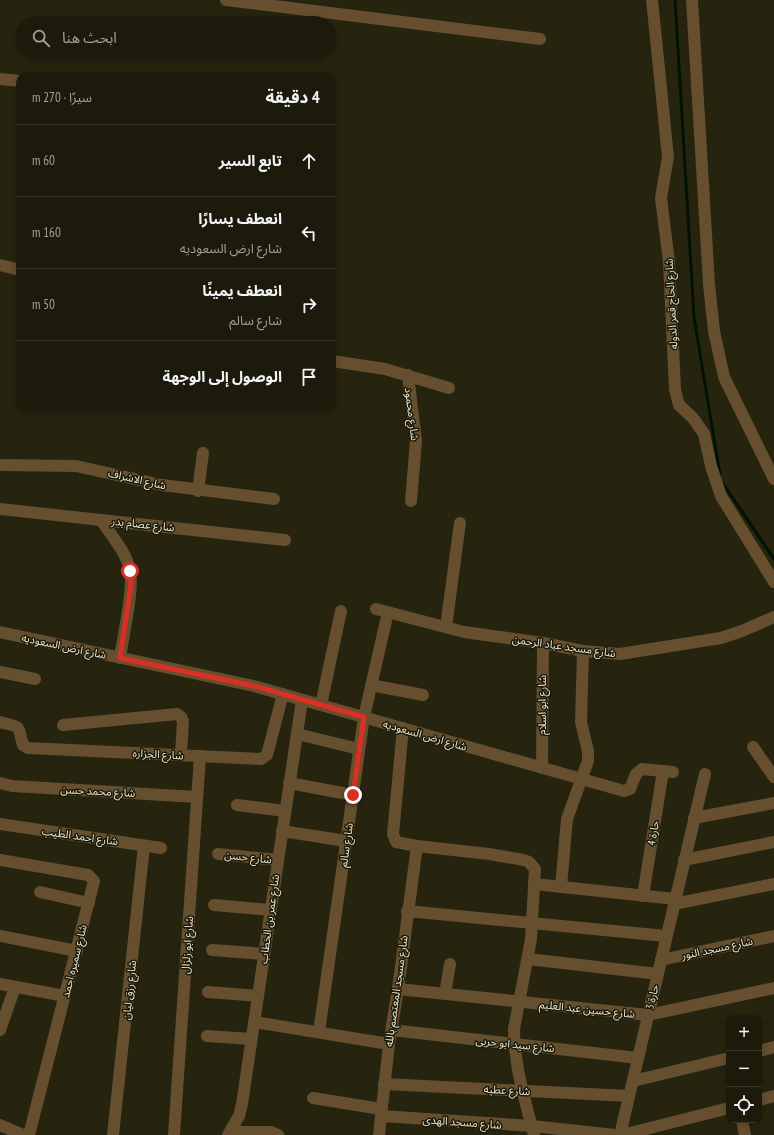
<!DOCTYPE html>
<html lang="ar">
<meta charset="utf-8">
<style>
body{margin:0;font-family:"PT Sans Narrow","Noto Sans Arabic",sans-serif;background:#292718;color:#f1f3f6;direction:rtl}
.controls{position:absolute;right:12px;bottom:12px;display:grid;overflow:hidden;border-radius:8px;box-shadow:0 2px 6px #0003}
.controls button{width:36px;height:36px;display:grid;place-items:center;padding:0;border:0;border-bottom:1px solid #3a382b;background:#1c1a0a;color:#f1f3f6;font:20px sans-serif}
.stop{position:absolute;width:12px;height:12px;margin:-9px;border:3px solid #d93025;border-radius:50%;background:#fff}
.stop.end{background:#d93025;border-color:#fff;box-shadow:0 1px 4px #0008}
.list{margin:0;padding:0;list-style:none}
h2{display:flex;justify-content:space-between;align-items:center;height:52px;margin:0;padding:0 16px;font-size:17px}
h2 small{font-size:13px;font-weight:400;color:#a0a19c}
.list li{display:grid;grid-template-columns:26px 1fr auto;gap:12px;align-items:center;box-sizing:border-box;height:72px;padding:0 16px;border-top:1px solid #3a382b}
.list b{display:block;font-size:15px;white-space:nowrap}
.list p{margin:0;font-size:13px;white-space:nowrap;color:#a0a19c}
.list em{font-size:13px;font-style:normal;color:#a0a19c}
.icon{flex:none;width:22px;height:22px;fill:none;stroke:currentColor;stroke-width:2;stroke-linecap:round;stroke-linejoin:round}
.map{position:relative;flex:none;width:774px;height:1135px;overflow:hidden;direction:ltr}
.search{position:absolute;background:#1c1a0a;box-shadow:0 2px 6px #0003;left:16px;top:16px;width:320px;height:44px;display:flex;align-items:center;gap:10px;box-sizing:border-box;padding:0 14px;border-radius:22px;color:#a0a19c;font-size:15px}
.panel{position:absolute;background:#1c1a0a;box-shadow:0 2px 6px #0003;left:16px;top:72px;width:320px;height:340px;border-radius:12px;direction:rtl}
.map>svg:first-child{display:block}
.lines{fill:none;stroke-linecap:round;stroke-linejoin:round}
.stream{stroke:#001303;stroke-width:3}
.minor{stroke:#654f2e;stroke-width:12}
.route{stroke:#d93025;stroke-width:5}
.labels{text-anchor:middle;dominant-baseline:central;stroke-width:3;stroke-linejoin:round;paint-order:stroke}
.street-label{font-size:11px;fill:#e6e5d8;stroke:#1c1905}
</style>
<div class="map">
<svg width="774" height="1135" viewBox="0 0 774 1135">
<rect width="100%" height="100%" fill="#26230e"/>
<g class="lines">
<!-- stream -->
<g class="stream">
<path d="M675,0L694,317L720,475"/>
<path d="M722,482L774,559"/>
</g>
<!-- minor -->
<g class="minor">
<path d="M226,0L540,39"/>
<path d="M652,0L668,157L661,198L669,262L675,390L679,405L693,418L704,434L711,466L721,496L774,582"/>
<path d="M692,0L709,284L714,331L724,377L774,479"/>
<path d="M0,79L20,81"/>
<path d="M0,265L20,270"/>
<path d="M332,361L385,369L449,388"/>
<path d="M408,375L416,441L411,501"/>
<path d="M0,465L76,466L162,485L274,499"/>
<path d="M198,491L203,453"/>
<path d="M0,509L285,540"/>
<path d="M101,520C111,535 127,553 130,571C134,590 123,636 120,658"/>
<path d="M376,609L464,632L543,643L583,651L620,654L721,638L742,631L774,617"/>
<path d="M446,627L460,523"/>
<path d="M0,632L254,686L624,791L630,789L636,774L642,769L673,772"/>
<path d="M0,672L35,679"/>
<path d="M371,685L423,695"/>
<path d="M321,705L341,611"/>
<path d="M0,722C23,728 17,724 23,745L28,748L261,759L267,755L283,694"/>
<path d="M63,725L177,714L181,717L183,721L181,755"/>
<path d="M403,728L393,834L396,842L417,846L489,854L524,860L529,862L535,869L531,939L514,1029C514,1065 525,1100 534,1135"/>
<path d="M297,734L359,749"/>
<path d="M753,747L774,777"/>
<path d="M542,768L543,643"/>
<path d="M0,783L12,786L197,797"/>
<path d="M289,783L353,795"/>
<path d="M237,805L285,811"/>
<path d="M694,818L774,803"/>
<path d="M0,824L161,848"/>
<path d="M282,831L346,841"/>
<path d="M218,854L278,860"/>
<path d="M0,860L88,875L94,881L29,1135"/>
<path d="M684,860L774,842"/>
<path d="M534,884L675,899"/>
<path d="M561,887L567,819L588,761V751L581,722L583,651"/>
<path d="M40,892L89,903"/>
<path d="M643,896L663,771"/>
<path d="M674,904L774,884"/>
<path d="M214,905L270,910"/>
<path d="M407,911L666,936"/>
<path d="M0,936L77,951"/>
<path d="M212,950L264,954"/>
<path d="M528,959L658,974"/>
<path d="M661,960L774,936"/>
<path d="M0,984L65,996"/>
<path d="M398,989L648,1015L774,988"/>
<path d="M208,992L258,996"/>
<path d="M445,994L450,964"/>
<path d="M254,1022L389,1044"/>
<path d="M0,1030L15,987"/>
<path d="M392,1030L638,1058"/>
<path d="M319,1032L364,717L388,612"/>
<path d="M207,1036L251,1039"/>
<path d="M759,1051L774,1047"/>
<path d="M633,1081L729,1058"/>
<path d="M384,1084L629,1096"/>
<path d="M313,1098L381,1109"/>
<path d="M759,1100L774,1096"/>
<path d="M381,1116L532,1126L615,1135"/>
<path d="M742,1120L745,1135"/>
<path d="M0,1125L23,1135"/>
<path d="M230,1132H271L278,1135"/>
<path d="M113,1135L144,846"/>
<path d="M174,1135L200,756"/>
<path d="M228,1135L239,1116L242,1104L302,700"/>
<path d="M379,1135L389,1044L398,989L417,846"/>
<path d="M620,1135L705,774"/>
<path d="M622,1135L729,1108"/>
</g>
</g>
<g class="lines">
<!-- route -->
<path class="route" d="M130,571L131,585L120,658L254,686L364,717L353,795"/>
</g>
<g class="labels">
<!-- street labels -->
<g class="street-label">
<text transform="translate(671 304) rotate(-93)">شارع الحاج قمر الدوله</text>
<text transform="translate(412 414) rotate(83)">شارع محمود</text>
<text transform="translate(137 479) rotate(13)">شارع الاشراف</text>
<text transform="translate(143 524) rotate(6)">شارع عصام بدر</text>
<text transform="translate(64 646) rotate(12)">شارع ارض السعوديه</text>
<text transform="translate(564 646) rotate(8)">شارع مسجد عباد الرحمن</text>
<text transform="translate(542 705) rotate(-90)">شارع ابو اسلام</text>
<text transform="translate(425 735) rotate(16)">شارع ارض السعوديه</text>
<text transform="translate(158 754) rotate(3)">شارع الجزاره</text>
<text transform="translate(98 791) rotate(3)">شارع محمد حسن</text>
<text transform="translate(653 833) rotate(-81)">حارة 4</text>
<text transform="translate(80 836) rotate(8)">شارع احمد الطيب</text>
<text transform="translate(346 845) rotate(-82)">شارع سالم</text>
<text transform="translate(248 857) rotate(6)">شارع حسن</text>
<text transform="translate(269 919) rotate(-82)">شارع عمر بن الخطاب</text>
<text transform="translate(187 945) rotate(-86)">شارع ابو زلزال</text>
<text transform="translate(717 948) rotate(-12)">شارع مسجد النور</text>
<text transform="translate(74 961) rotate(-76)">شارع سميره احمد</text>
<text transform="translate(129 990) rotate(-84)">شارع رزق ليان</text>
<text transform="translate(396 991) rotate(-82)">شارع مسجد المعتصم بالله</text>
<text transform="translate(652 997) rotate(-77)">حارة 3</text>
<text transform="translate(587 1009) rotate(6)">شارع حسين عبد العليم</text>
<text transform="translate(515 1044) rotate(6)">شارع سيد ابو حربى</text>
<text transform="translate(507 1090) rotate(3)">شارع عطيه</text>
<text transform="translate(462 1122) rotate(4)">شارع مسجد الهدى</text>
</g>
</g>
</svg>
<div class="controls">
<button>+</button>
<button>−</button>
<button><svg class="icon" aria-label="locate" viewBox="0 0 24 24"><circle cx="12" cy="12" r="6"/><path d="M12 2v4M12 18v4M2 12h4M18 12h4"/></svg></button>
</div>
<div class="stop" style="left:130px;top:571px"></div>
<div class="stop end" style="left:353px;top:795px"></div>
<div class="search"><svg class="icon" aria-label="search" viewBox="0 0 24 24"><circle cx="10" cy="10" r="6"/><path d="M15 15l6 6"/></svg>ابحث هنا</div>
<section class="panel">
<h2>4 دقيقة<small>سيرًا · 270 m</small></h2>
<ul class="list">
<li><svg class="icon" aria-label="ahead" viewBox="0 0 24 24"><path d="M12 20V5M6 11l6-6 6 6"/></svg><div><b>تابع السير</b></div><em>60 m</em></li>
<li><svg class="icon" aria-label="left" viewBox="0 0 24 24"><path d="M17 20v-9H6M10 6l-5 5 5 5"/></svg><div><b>انعطف يسارًا</b><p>شارع ارض السعوديه</p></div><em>160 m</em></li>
<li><svg class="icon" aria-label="right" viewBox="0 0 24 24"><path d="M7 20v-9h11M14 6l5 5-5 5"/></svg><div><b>انعطف يمينًا</b><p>شارع سالم</p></div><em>50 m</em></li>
<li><svg class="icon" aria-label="arrive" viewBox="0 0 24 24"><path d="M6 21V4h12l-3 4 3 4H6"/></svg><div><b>الوصول إلى الوجهة</b></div></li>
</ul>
</section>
</div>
